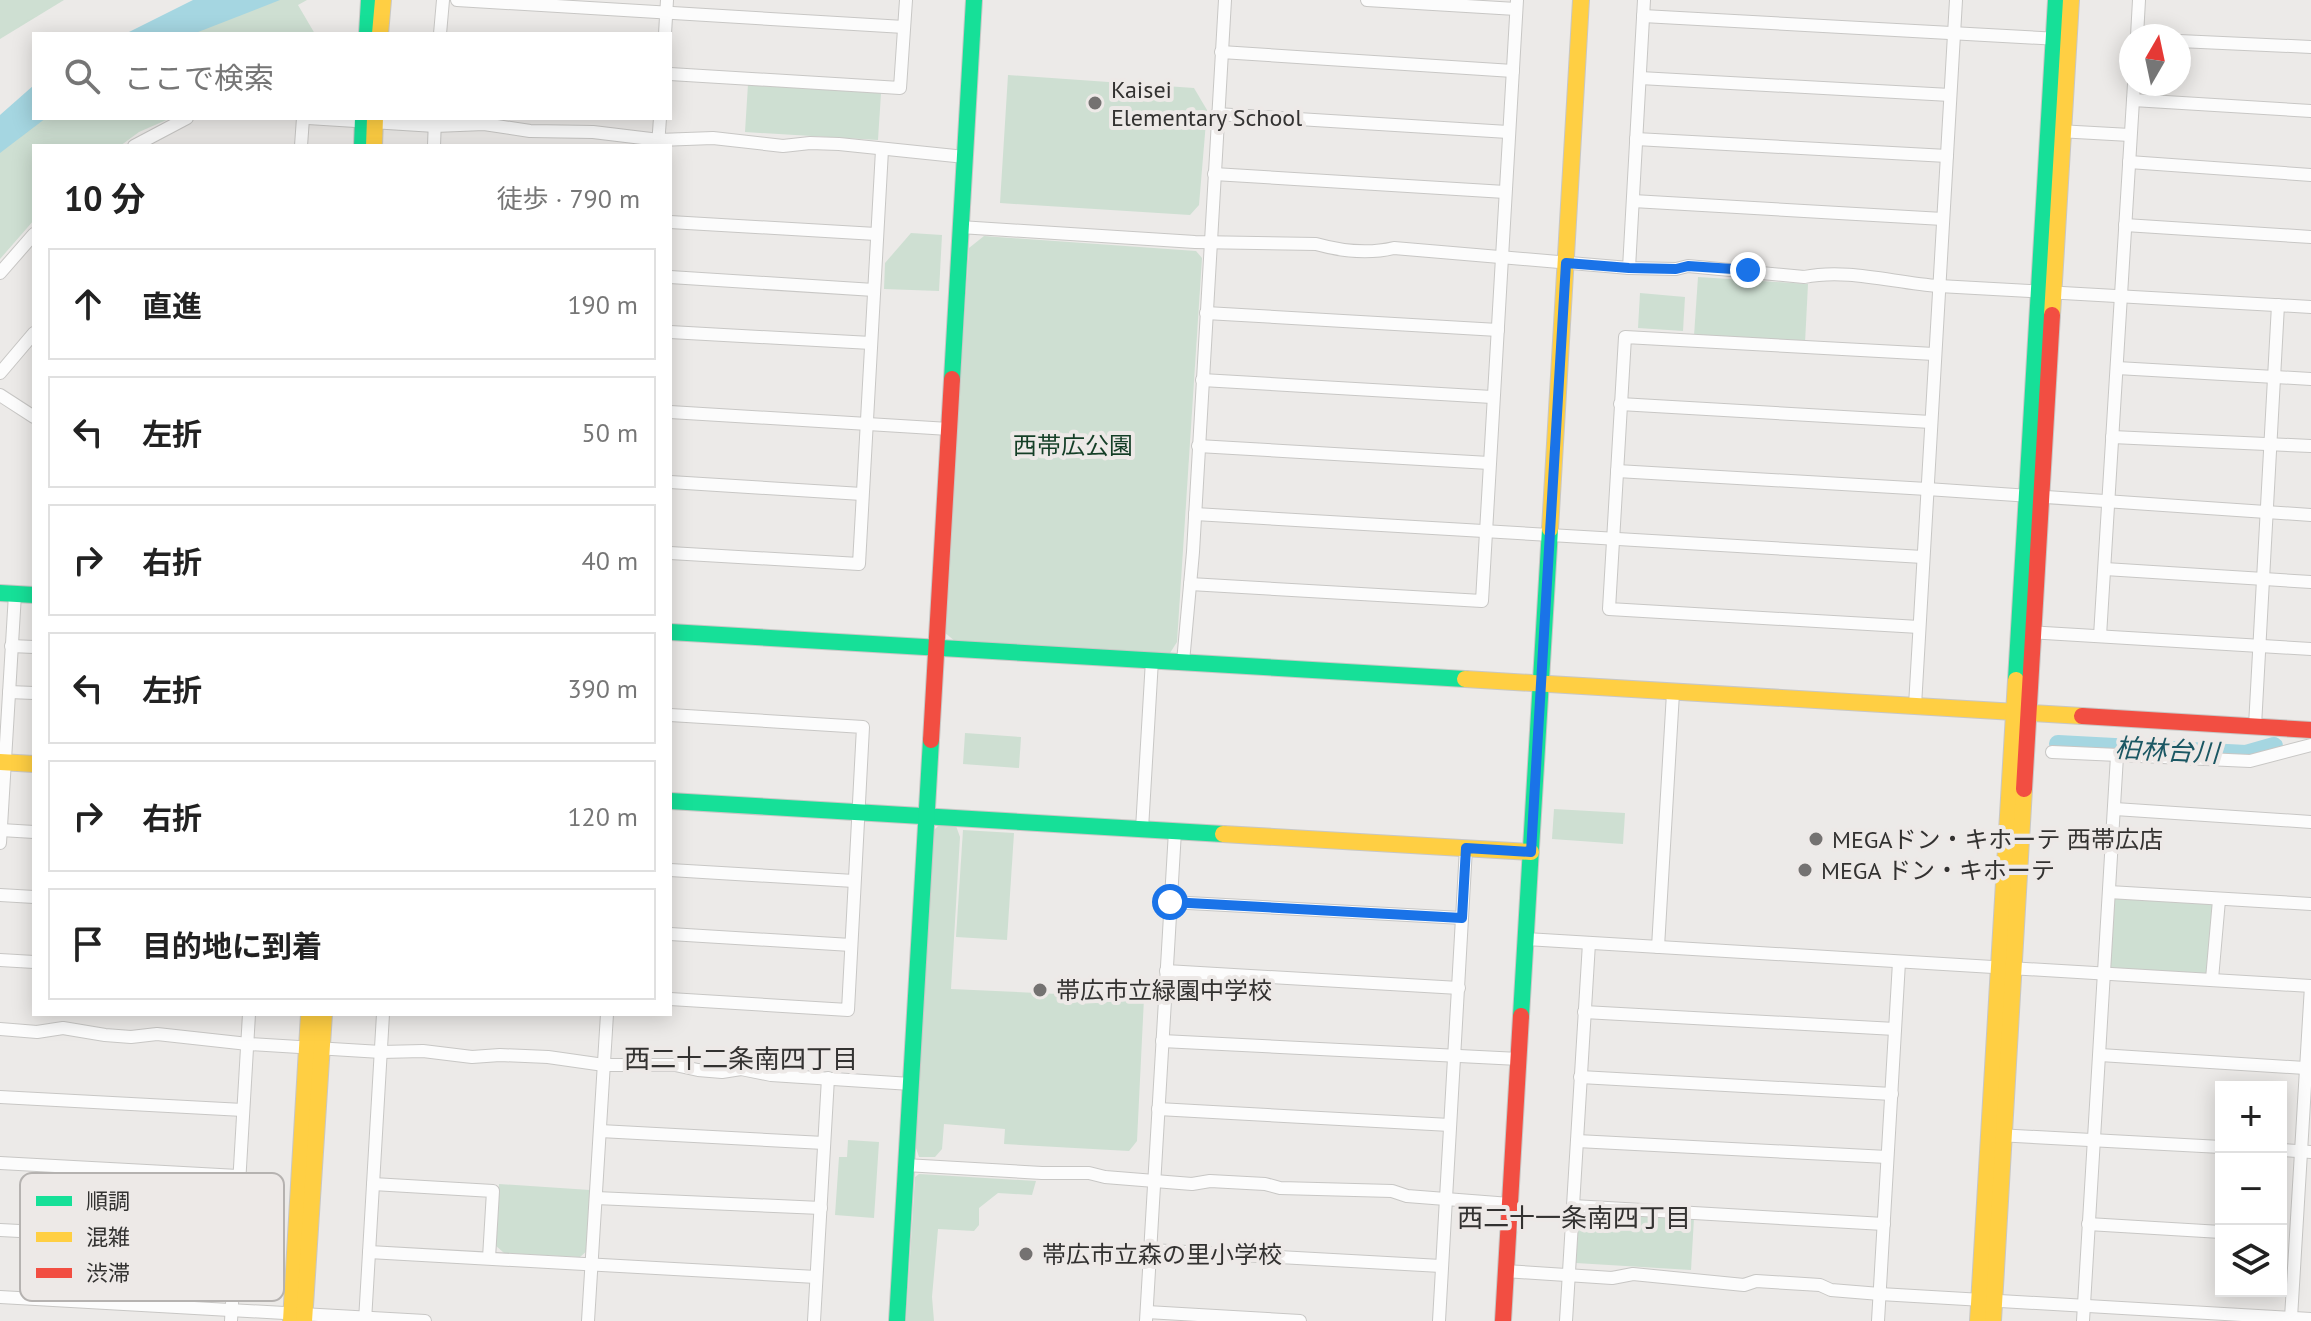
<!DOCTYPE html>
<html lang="ja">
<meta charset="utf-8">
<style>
body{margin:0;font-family:"PT Sans","Noto Sans JP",sans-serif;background:#f6f6f6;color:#222}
.controls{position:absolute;right:24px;bottom:24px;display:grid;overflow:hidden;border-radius:0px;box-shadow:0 4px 20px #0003}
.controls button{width:72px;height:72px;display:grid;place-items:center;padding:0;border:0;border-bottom:2px solid #e0e0e0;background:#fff;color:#222;font:40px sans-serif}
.compass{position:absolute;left:2119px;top:24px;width:72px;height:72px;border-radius:50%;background:#fff;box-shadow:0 4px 20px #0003;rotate:9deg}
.stop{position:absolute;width:24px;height:24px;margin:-18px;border:6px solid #1a73e8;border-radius:50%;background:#fff}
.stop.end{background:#1a73e8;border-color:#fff;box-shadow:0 2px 8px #0008}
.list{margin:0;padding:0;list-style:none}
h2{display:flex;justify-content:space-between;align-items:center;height:104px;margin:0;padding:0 32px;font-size:34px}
h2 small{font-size:26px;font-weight:400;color:#767676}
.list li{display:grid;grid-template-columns:52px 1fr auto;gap:24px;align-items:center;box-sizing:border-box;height:112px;margin:0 16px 16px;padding:0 16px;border:2px solid #e0e0e0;border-radius:0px}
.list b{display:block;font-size:30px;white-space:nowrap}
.list em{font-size:26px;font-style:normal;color:#767676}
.icon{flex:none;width:44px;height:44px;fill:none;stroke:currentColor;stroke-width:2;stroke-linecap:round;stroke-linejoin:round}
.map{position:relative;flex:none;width:2311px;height:1321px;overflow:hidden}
.search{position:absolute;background:#fff;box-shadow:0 4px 20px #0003;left:32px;top:32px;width:640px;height:88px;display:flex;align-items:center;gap:20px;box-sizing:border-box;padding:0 28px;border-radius:0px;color:#767676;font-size:30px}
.panel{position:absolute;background:#fff;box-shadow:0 4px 20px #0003;left:32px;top:144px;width:640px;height:872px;border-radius:0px}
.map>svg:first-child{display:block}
.green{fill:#cedfd2}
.water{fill:#a5d6e1}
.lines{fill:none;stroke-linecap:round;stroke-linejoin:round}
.river{stroke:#a5d6e1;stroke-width:18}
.street-casing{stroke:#c8c7c5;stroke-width:14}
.fast-casing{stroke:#c8c7c5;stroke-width:18}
.slow-casing{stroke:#c8c7c5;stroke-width:18}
.jam-casing{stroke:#c8c7c5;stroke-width:18}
.street{stroke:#fcfcfc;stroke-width:12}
.fast{stroke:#16e098;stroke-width:16}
.slow{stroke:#ffcf43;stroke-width:16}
.jam{stroke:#f24e42;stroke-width:16}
.route{stroke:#1a73e8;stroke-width:10}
.poi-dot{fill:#747271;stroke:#ede9e7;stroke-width:3}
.labels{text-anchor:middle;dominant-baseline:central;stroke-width:8;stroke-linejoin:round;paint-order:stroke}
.poi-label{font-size:24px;fill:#333231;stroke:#ede9e7;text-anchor:start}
.park-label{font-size:24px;fill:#143e26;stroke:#ede9e7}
.water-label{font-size:26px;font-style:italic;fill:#1b5763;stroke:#ede9e7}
.neighbourhood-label{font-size:26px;fill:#333231;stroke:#ede9e7}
.key{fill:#ede9e7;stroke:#b5b2b0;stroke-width:2}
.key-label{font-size:22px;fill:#333231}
</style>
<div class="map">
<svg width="2311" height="1321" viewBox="0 0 2311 1321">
<rect width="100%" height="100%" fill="#eceae8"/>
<!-- green -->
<g class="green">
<path d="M0,0H64L0,39Z"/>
<path d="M260,0H307L298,5L315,34H175Z"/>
<path d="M1008,75L1194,88L1207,110L1199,205L1190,215L1000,203Z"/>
<path d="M748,84L881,93L878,140L745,132Z"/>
<path d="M34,118H171L139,132L120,146H34V220L0,259V143Z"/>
<path d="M911,233L942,235L939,291L884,289L885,263Z"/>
<path d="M984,236L1196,251L1202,258L1177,642L1170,653L956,642L944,632L969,248Z"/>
<path d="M1698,277L1808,284L1805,343L1694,336Z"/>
<path d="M1640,293L1685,297L1683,331L1638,328Z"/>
<path d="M965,733L1021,737L1019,768L963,764Z"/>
<path d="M1554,809L1625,813L1623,844L1552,839Z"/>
<path d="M939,825L956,826L960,837L951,989L1144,998L1137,1141L1129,1151L1004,1144L1005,1129L944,1124L942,1149L935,1157H919L914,1142L930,834Z"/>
<path d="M963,830L1014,833L1007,940L956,937Z"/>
<path d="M2113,896L2215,904L2207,976L2112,969L2108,966Z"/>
<path d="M848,1140L879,1142L874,1218L835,1215L839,1157H847Z"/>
<path d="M919,1174L1036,1181L1032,1195L998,1193L979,1208V1225L974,1231L938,1229L932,1297L934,1321H906L915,1177Z"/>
<path d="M499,1184L590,1190L588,1250L580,1257L504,1253L495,1245Z"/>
<path d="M1579,1211L1694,1218L1691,1270L1576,1263Z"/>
</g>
<!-- water -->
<g class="water">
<path d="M193,0H280L193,34H125Z"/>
<path d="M34,85V118H46L0,153V115Z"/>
</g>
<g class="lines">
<!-- river -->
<path class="river" d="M2058,744L2246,754L2274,746"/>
<!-- street casing -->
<g class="street-casing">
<g id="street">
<path d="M457,0L904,27"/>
<path d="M1367,0L1516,9"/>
<path d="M1643,16L2059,39"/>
<path d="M440,34L443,0"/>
<path d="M665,34L667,0"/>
<path d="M2137,36L2139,0"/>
<path d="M2179,41L2311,47"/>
<path d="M1221,52L1513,71"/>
<path d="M670,74L900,88L906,0"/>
<path d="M1640,78L1950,95"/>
<path d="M2133,100L2311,111"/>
<path d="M1217,114L1508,132"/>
<path d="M308,118L435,126L484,124L530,131L593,132L659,140L713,138L783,146L810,143L839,144L965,157"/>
<path d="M2058,131L2130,135"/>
<path d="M1636,139L1947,156"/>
<path d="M134,146L187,118"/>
<path d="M301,146L303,118"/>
<path d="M434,146L435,118"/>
<path d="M658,146L660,118"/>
<path d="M2129,162L2311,175"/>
<path d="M1214,174L1505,192"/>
<path d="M1633,201L1943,219"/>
<path d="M670,222L876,234"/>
<path d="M2125,225L2311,237"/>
<path d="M960,227L1195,242L1316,244C1341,251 1369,254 1394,248L1629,268L1676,269L1688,266L1804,277C1848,268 1894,283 1939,286L2311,307"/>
<path d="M1629,268L1644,0"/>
<path d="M0,273L34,234"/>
<path d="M670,277L874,290"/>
<path d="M1206,313L1498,330"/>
<path d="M670,332L871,343"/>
<path d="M2117,368L2311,379"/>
<path d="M0,373L34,333"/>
<path d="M1202,380L1492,397"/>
<path d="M0,395L34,417"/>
<path d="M1620,404L1931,422"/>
<path d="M670,412L949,429"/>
<path d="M2112,437L2311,446"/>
<path d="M1198,446L1489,463"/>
<path d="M1617,471L1927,489L2311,515"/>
<path d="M670,482L862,494"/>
<path d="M1195,514L1923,557"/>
<path d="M670,553L859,564L882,150"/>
<path d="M2105,569L2311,582"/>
<path d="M1190,584L1482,601L1517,0"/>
<path d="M1919,627L1609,609L1625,337L1934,354"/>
<path d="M2027,632L2311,649"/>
<path d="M2100,636L2134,84"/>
<path d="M11,646L34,647"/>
<path d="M1183,662L1193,552L1225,0"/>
<path d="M9,692L34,693"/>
<path d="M1915,706L1956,0"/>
<path d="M670,715L863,727L848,1010L670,999"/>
<path d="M2255,726L2278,305"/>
<path d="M2052,752L2250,761L2311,745"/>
<path d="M2115,809L2311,822"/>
<path d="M1142,829L1152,660"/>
<path d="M1,830L34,832"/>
<path d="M0,843L15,594"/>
<path d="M670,870L854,881"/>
<path d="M2109,892L2311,904"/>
<path d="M0,895L34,897"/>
<path d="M1170,902L1462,918"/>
<path d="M670,934L851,945"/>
<path d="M1526,939L2311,986"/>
<path d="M1658,947L1673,693"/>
<path d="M0,960L34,962"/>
<path d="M1166,971L1459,988"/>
<path d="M2212,979L2219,900"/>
<path d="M1584,1012L1895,1029"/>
<path d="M0,1029L37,1032L63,1028L105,1035L131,1037L157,1034L248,1044L381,1052L423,1051L472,1057L500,1055L548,1057L604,1065H675L698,1070L722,1072L741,1069L771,1075L911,1084"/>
<path d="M1162,1041L1519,1059"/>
<path d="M2100,1055L2305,1068"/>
<path d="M1580,1077L1892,1094"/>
<path d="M0,1097L243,1110"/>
<path d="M1158,1109L1450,1125"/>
<path d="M600,1131L824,1143"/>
<path d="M1997,1135L2221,1147"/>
<path d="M1577,1141L1887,1157"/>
<path d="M2281,1150L2311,1152"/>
<path d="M0,1163L238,1176"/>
<path d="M905,1165L1042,1173H1089L1105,1177L1192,1184L1210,1181L1265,1184L1280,1188L1392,1191L1407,1196L1510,1204"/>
<path d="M373,1184L493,1191L489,1258"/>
<path d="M596,1198L821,1208"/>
<path d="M1573,1206L1884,1224"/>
<path d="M2088,1224L2221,1232"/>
<path d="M0,1230L234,1242"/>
<path d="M1151,1250L1441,1266"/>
<path d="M369,1252L816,1277"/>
<path d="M1505,1271L1612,1278L1633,1274L1744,1285L1756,1281L1820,1285L1831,1290L1880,1294L2311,1319"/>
<path d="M0,1297L425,1321"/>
<path d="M1147,1312L1300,1321"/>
<path d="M2291,1318L2311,986"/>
<path d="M231,1321L249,1014"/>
<path d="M365,1321L383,1014"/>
<path d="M588,1321L607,1014"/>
<path d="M814,1321L828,1078"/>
<path d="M1146,1321L1175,831"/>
<path d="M1439,1321L1466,848"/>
<path d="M1566,1321L1589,943"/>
<path d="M1878,1321L1899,962"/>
<path d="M2083,1321L2117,756"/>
</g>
</g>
<!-- fast casing -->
<g class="fast-casing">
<g id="fast">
<path d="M367,34L369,0"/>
<path d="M362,146L363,118"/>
<path d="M952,379L974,0"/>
<path d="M0,593L34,595"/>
<path d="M670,632L1465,679"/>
<path d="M2016,680L2056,0"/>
<path d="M670,801L1223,834"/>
<path d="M1521,1016L1550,529"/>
<path d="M897,1321L931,740"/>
</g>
</g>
<!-- slow casing -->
<g class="slow-casing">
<g id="slow">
<path d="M380,34L383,0"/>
<path d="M374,146L375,118"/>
<path d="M2052,315L2071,0"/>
<path d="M1550,529L1581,0"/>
<path d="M1465,679L2082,716"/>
<path d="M0,762L34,764"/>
<path d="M1223,834L1531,852"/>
<path d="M291,1321L309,1014"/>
<path d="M304,1321L324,1014"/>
<path d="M1978,1321L2016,680"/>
<path d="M1993,1321L2024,789"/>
</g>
</g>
<!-- jam casing -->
<g class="jam-casing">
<g id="jam">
<path d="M2082,716L2311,730"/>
<path d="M931,740L952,379"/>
<path d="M2024,789L2052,315"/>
<path d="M1503,1321L1521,1016"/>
</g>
</g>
<!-- street -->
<use href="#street" class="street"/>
<!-- fast -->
<use href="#fast" class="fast"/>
<!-- slow -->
<use href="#slow" class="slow"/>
<!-- jam -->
<use href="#jam" class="jam"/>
</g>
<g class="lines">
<!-- route -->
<path class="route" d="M1170,902L1462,918L1466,848L1531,852L1566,263L1629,268L1676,269L1688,266L1748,270"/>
</g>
<!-- markers -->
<g class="poi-dot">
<circle cx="1095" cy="103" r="8"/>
<circle cx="1816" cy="839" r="8"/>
<circle cx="1805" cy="870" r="8"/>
<circle cx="1040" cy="990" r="8"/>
<circle cx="1026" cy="1254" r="8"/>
</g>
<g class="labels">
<!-- poi labels -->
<g class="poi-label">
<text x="1111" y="89">Kaisei<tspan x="1111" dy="28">Elementary School</tspan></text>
<text x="1832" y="839">MEGAドン・キホーテ 西帯広店</text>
<text x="1821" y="870">MEGA ドン・キホーテ</text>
<text x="1056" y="990">帯広市立緑園中学校</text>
<text x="1042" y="1254">帯広市立森の里小学校</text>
</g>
<!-- park labels -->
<g class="park-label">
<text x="1073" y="445">西帯広公園</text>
</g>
<!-- water labels -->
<g class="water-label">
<text transform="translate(2167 750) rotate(3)">柏林台川</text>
</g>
<!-- neighbourhood labels -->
<g class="neighbourhood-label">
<text x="741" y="1058">西二十二条南四丁目</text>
<text x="1574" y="1217">西二十一条南四丁目</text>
</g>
</g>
<!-- legend -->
<rect x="20" y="1173" width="264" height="128" rx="12" class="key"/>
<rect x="36" y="1196" width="36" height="10" fill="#16e098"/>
<rect x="36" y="1232" width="36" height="10" fill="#ffcf43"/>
<rect x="36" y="1268" width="36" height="10" fill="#f24e42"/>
<g class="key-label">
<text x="86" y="1209">順調</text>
<text x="86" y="1245">混雑</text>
<text x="86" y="1281">渋滞</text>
</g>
</svg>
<div class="controls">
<button>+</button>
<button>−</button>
<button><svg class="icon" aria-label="layers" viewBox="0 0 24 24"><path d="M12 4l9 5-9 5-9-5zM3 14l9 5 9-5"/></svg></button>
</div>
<svg class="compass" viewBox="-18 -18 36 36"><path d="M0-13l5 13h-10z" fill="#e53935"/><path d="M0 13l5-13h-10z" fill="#767676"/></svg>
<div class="stop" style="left:1170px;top:902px"></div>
<div class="stop end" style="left:1748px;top:270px"></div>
<div class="search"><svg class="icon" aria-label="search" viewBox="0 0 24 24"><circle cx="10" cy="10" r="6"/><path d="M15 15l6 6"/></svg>ここで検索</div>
<section class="panel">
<h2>10 分<small>徒歩 · 790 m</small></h2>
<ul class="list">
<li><svg class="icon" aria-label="ahead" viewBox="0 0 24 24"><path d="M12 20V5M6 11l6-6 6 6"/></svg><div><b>直進</b></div><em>190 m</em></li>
<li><svg class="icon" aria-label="left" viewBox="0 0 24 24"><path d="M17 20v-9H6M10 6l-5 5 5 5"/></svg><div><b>左折</b></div><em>50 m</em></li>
<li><svg class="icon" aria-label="right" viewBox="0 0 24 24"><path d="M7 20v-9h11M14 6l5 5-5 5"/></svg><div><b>右折</b></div><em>40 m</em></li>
<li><svg class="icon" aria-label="left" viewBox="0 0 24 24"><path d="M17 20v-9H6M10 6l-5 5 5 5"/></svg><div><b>左折</b></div><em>390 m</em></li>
<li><svg class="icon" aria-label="right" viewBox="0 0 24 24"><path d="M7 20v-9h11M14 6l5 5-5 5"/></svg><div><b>右折</b></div><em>120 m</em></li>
<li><svg class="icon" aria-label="arrive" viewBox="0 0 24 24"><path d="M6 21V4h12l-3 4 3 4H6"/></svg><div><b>目的地に到着</b></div></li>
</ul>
</section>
</div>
